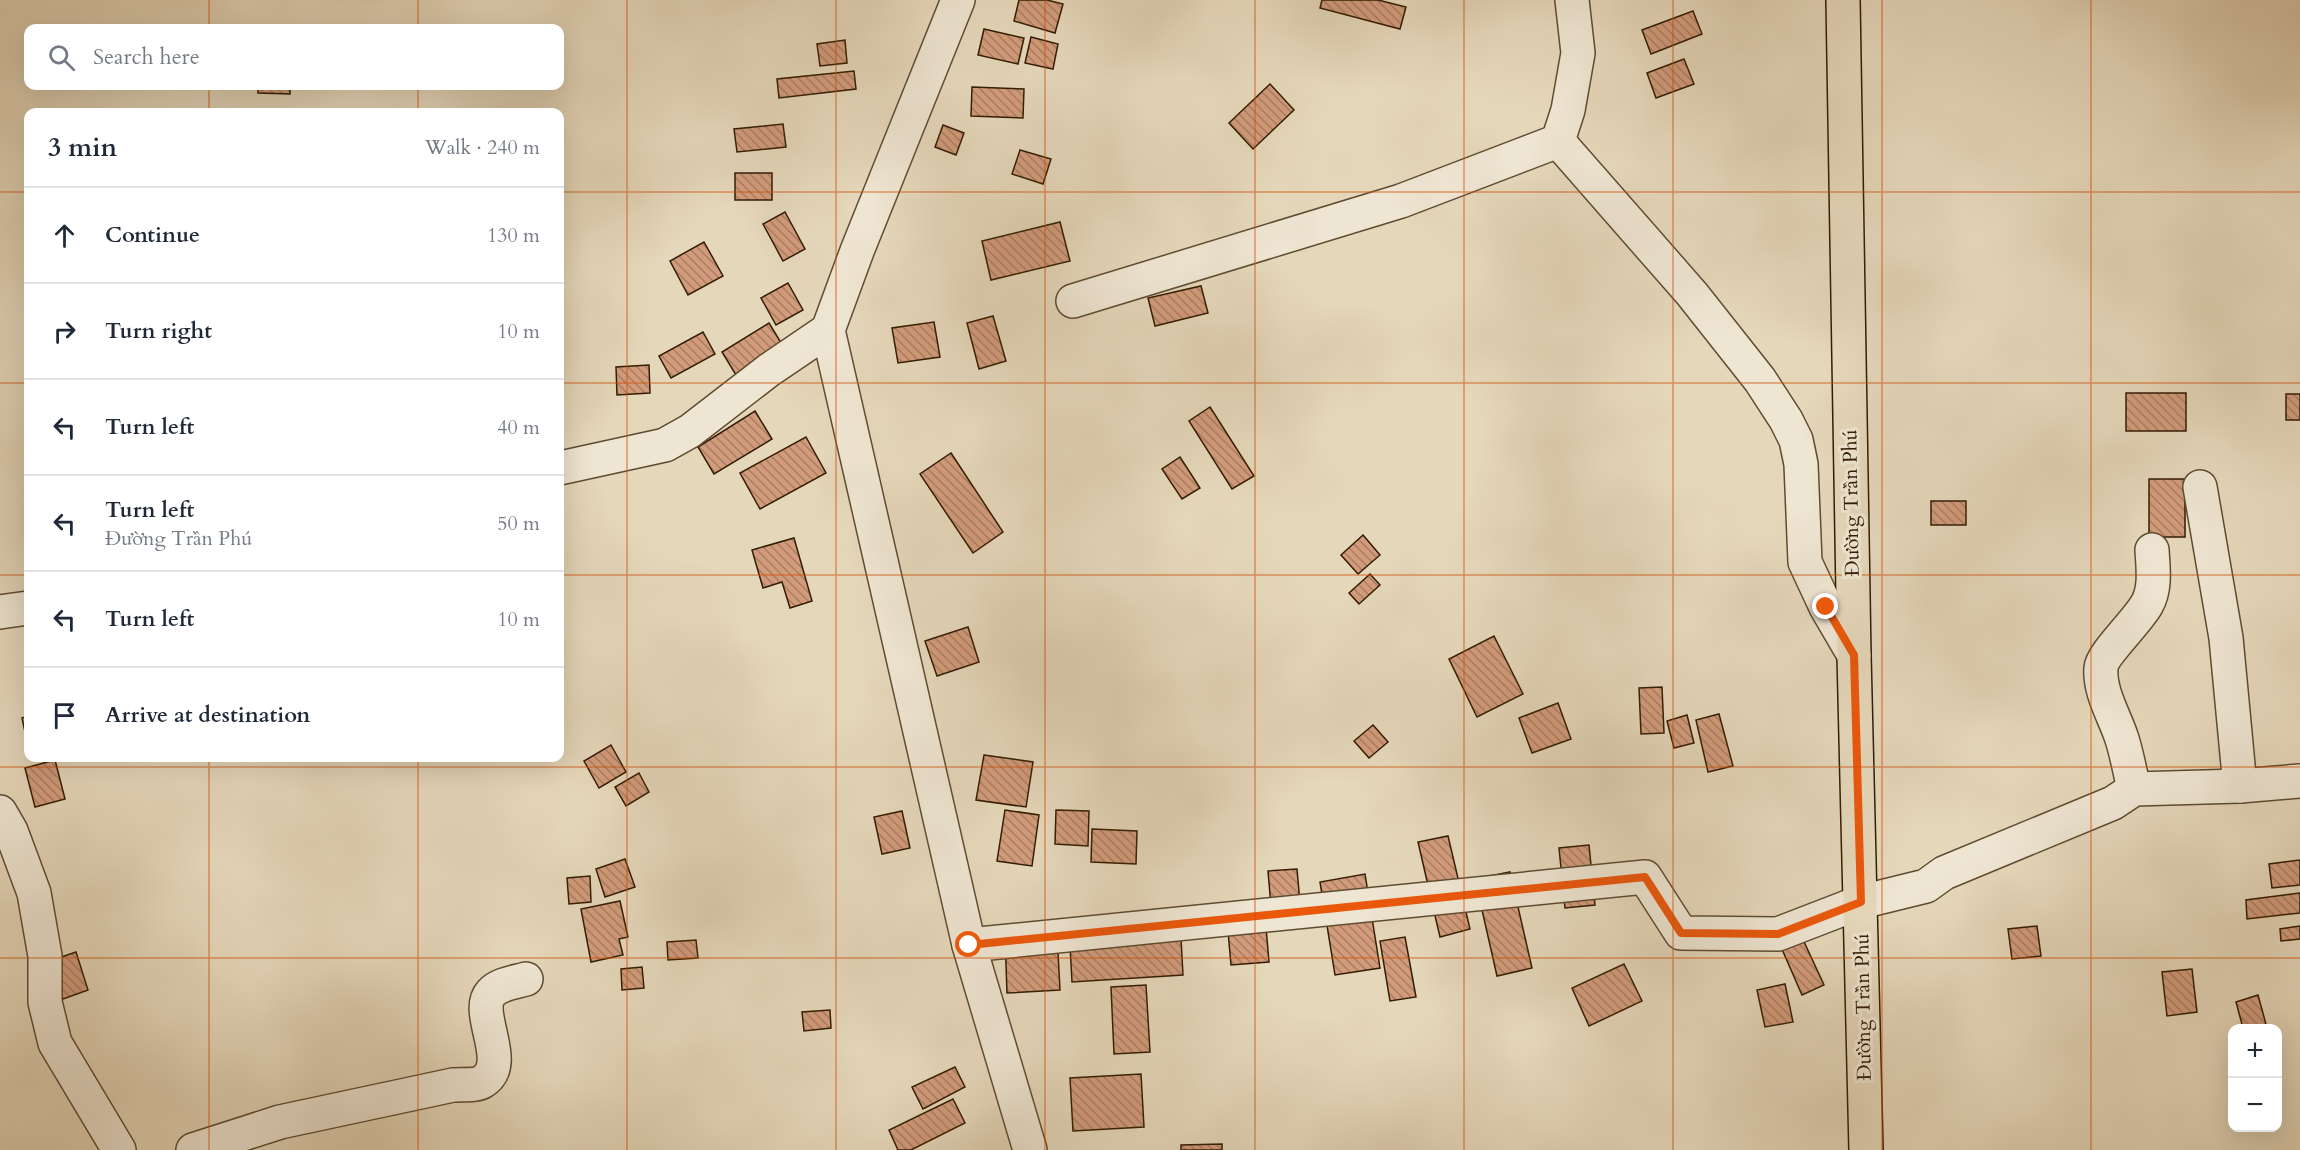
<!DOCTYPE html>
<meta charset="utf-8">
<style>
body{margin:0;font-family:Cardo,serif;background:#f2f2f3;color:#1f2937}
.controls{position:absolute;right:18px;bottom:18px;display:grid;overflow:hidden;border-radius:12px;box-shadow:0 6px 24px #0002}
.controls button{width:54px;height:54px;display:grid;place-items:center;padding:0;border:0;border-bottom:2px solid #e0e1e3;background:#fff;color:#1f2937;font:30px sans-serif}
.stop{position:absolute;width:18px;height:18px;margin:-14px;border:4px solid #ea580c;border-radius:50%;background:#fff}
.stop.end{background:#ea580c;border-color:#fff;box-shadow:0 2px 6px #0008}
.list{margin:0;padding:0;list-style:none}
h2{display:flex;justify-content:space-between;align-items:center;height:78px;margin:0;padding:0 24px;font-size:26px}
h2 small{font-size:20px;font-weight:400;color:#747a83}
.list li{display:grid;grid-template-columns:39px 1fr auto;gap:18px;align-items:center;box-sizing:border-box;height:96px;padding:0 24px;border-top:2px solid #e0e1e3}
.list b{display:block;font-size:22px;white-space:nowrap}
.list p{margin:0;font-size:20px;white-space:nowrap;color:#747a83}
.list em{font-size:20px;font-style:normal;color:#747a83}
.icon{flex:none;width:33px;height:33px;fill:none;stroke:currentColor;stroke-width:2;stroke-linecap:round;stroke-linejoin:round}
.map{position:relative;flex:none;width:2300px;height:1150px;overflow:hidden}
.search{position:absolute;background:#fff;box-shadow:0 6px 24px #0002;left:24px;top:24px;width:540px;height:66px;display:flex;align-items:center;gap:15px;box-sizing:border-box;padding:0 21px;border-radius:12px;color:#747a83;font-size:22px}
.panel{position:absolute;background:#fff;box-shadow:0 6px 24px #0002;left:24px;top:108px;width:540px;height:654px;border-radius:12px}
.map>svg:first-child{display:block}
.building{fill:url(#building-back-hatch);stroke:#321d02;stroke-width:1.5}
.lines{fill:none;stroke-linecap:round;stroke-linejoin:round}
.minor-casing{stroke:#5f4c30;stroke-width:36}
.major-casing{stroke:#321d02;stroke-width:36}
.minor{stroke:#eee5d2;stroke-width:33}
.major{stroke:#e5d7ba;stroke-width:33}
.route{stroke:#ea580c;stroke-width:8}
.grid{fill:none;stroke:#cd500a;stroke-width:1.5;stroke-opacity:0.55}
.labels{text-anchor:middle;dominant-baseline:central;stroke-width:6;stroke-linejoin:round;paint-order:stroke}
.street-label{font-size:20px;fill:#321d02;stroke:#eee5d2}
</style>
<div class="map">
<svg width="2300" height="1150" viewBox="0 0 2300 1150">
<defs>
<pattern id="building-back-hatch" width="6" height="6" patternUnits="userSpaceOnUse" patternTransform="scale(1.5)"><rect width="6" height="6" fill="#d29b7b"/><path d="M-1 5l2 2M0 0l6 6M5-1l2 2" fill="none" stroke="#ab7e63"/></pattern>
</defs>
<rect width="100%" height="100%" fill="#e5d7ba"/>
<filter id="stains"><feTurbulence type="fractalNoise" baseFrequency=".00333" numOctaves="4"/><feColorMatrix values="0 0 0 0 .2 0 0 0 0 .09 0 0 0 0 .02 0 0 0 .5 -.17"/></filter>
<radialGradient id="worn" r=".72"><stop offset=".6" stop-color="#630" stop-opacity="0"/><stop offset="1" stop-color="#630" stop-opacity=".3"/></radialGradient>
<!-- building -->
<g class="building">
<path d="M1019,0H1047L1063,4L1055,33L1014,21Z"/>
<path d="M1322,0H1378L1406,7L1400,29L1320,8Z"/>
<path d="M1693,11L1702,34L1651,54L1642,30Z"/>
<path d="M984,29L1024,38L1018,64L978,55Z"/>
<path d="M1031,37L1058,44L1053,69L1025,63Z"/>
<path d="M845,40L847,63L820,66L817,44Z"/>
<path d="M1684,59L1694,84L1656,98L1647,73Z"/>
<path d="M854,71L856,89L779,98L777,79Z"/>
<path d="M1270,84L1294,110L1253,149L1229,123Z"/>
<path d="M258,86H290V94L258,93Z"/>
<path d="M972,87L1024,89L1023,118L971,116Z"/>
<path d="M783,124L786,147L737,152L734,129Z"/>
<path d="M943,125L964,133L956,155L935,147Z"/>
<path d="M1020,150L1051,159L1043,184L1012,174Z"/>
<rect x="735" y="173" width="37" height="27"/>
<path d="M785,212L805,249L783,261L763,224Z"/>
<path d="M1060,222L1070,261L991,280L982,241Z"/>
<path d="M704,242L723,276L688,295L670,261Z"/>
<path d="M788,283L803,310L776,325L761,298Z"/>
<path d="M1201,286L1208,313L1155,326L1148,298Z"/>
<path d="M993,316L1006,361L979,369L967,323Z"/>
<path d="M934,322L940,357L898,363L892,328Z"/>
<path d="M769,323L783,346L736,375L722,352Z"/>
<path d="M703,332L715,354L671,378L659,356Z"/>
<path d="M649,365L650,393L617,395L616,367Z"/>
<rect x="2126" y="393" width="60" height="38"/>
<rect x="2286" y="394" width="14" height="26"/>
<path d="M1210,407L1254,476L1232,489L1189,421Z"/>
<path d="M755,411L772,439L714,474L698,447Z"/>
<path d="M806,437L826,473L760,509L740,473Z"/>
<path d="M951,453L1003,532L973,553L920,474Z"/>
<path d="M1180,457L1200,488L1182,499L1162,469Z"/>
<rect x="2149" y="479" width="36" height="58"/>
<rect x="1931" y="501" width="35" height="24"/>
<path d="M1363,535L1380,555L1358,574L1341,555Z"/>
<path d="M794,538L812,601L790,608L782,582L763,588L752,550Z"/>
<path d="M1370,574L1380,585L1359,604L1349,593Z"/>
<path d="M968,627L979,662L937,676L925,641Z"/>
<path d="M1494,636L1523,694L1477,717L1449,659Z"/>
<path d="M1662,687L1664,733L1641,734L1639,688Z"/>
<path d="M1558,703L1571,739L1532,753L1519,718Z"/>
<path d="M1719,714L1733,766L1708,772L1696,720Z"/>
<path d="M1687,715L1694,743L1674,748L1667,721Z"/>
<path d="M28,716V746L22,718Z"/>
<path d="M1373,725L1388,742L1369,758L1354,741Z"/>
<path d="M611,745L626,772L599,788L584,761Z"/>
<path d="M984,755L1033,762L1026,807L976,800Z"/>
<path d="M55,760L65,799L35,807L25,768Z"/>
<path d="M639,773L649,792L626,806L615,787Z"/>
<path d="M1005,810L1039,815L1032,866L997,861Z"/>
<path d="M1056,810L1089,811L1088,846L1055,844Z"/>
<path d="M902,811L910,848L882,854L874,817Z"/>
<path d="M1092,829L1137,831L1136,864L1091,862Z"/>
<path d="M1448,836L1470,929L1440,937L1418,842Z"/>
<path d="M1589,845L1595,905L1565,908L1559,848Z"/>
<path d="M625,859L635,887L605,897L596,869Z"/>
<path d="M2300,860V885L2272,888L2269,864Z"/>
<path d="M1297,869L1302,926L1273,929L1268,871Z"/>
<path d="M1510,872L1532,968L1497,976L1475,879Z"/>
<path d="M1365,874L1380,968L1335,975L1320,882Z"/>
<path d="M590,876L591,902L569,904L567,878Z"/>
<path d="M2300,893V913L2247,919L2246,900Z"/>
<path d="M620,901L628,937L619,939L623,955L591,962L581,909Z"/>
<path d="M1265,916L1269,962L1231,965L1227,920Z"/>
<path d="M1180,920L1183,975L1072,982L1069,927Z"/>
<path d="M2037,926L2041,956L2012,959L2008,929Z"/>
<path d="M2300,926V939L2281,941L2280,929Z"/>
<path d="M1799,931L1824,985L1802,995L1778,940Z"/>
<path d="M1057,933L1060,990L1007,993L1005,936Z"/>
<path d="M1405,937L1416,997L1390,1001L1380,941Z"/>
<path d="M696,940L698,958L668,960L667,942Z"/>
<path d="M76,952L88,990L63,999L50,961Z"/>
<path d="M1624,964L1642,1001L1589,1026L1572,988Z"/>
<path d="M642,967L644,988L622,990L621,969Z"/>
<path d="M2192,969L2197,1012L2167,1016L2162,972Z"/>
<path d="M1785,984L1793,1022L1765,1027L1757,990Z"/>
<path d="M1146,985L1150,1052L1114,1054L1111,987Z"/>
<path d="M2258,995L2267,1028H2243L2236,1002Z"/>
<path d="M830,1010L831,1028L804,1031L802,1012Z"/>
<path d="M955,1067L965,1087L923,1109L912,1087Z"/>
<path d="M1141,1074L1144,1127L1073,1131L1070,1078Z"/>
<path d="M953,1099L965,1123L911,1150H898L889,1130Z"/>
<path d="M1222,1144V1150H1181V1145Z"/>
</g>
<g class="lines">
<!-- minor casing -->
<g class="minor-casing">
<g id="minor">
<path d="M958,0L857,251L828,330L969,945L1030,1150"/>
<path d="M1558,141L1692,294L1760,380L1786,420L1796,440L1801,464L1805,562L1826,607L1854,655"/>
<path d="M1558,141L1568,110L1578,53L1572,0"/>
<path d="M1073,301L1401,201L1558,141"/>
<path d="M560,468L665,445L690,431L769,370L828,330"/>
<path d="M2200,487L2226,638L2240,786"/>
<path d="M0,612L28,608"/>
<path d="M2134,789C2130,772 2127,755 2122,739C2115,717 2099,692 2101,668C2102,654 2138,621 2147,604C2156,588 2153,568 2152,550"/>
<path d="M0,812L11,831L34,893L45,956V1002L55,1043L119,1150"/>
<path d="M969,945L1645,877L1681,933L1778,934L1861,902L1926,886L1944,873L2113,803L2134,789L2240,786L2300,781"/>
<path d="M193,1150L280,1122L453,1085C462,1084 475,1086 482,1082C513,1064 473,1013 491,993C499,984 515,982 526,979"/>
</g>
</g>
<!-- major casing -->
<g class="major-casing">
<path id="major" d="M1843,0L1854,655L1866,1150"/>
</g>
<!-- minor -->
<use href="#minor" class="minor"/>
<!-- major -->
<use href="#major" class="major"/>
</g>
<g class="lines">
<!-- route -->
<path class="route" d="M969,945L1645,877L1681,933L1778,934L1861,902L1854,655L1826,607"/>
</g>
<!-- grid -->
<path class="grid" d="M209,0V28M418,0V28M627,0V1150M836,0V1150M1045,0V1150M1255,0V1150M1464,0V1150M1673,0V1150M1882,0V1150M2091,0V1150M209,86V112M418,86V112M0,192H28M560,192H2300M0,383H28M560,383H2300M0,575H28M560,575H2300M209,758V1150M418,758V1150M0,767H2300M0,958H2300"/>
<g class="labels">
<!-- street labels -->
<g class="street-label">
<text transform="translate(1851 503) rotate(-91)">Đường Trần Phú</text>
<text transform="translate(1863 1007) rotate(-91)">Đường Trần Phú</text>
</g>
</g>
<rect width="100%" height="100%" filter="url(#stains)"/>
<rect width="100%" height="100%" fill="url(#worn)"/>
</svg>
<div class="controls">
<button>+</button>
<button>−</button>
</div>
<div class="stop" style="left:969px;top:945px"></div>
<div class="stop end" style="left:1826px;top:607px"></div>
<div class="search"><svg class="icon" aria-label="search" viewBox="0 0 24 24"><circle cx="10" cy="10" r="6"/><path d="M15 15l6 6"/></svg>Search here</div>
<section class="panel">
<h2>3 min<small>Walk · 240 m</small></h2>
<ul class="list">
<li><svg class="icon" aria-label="ahead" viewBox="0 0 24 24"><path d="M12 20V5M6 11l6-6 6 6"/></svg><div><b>Continue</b></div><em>130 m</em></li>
<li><svg class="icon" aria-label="right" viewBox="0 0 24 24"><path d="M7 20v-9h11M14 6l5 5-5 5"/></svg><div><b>Turn right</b></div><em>10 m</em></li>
<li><svg class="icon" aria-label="left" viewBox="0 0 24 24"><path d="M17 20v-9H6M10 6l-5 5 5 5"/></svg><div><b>Turn left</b></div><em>40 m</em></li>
<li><svg class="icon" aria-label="left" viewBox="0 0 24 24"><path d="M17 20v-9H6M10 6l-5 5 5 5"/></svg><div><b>Turn left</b><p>Đường Trần Phú</p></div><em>50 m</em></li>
<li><svg class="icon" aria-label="left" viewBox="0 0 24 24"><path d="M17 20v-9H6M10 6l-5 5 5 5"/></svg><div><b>Turn left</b></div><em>10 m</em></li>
<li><svg class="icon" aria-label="arrive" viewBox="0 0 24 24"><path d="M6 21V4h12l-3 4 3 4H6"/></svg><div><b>Arrive at destination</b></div></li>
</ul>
</section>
</div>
